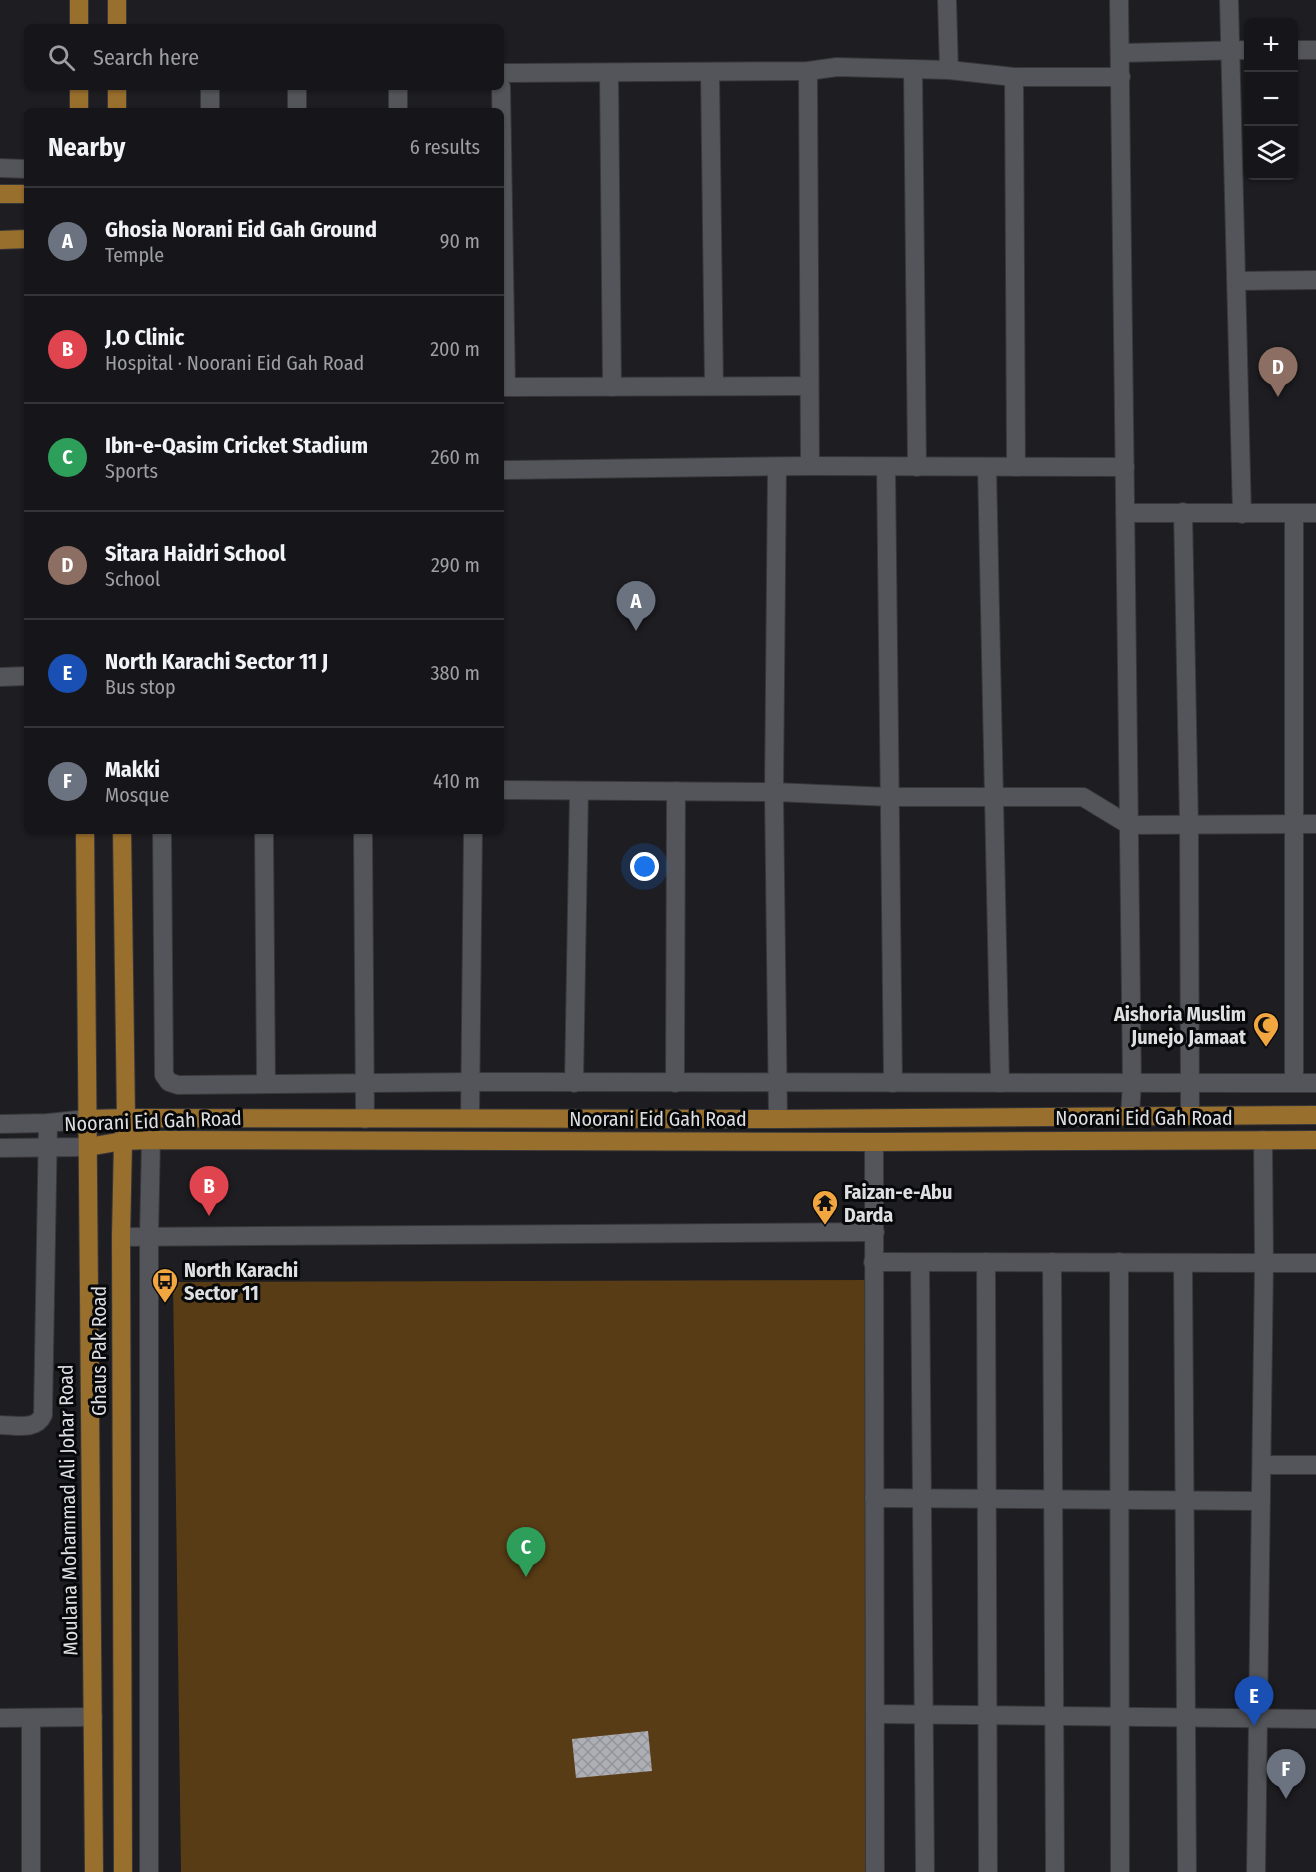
<!DOCTYPE html>
<meta charset="utf-8">
<style>
body{margin:0;font-family:"Fira Sans Condensed",sans-serif;background:#1f1f23;color:#f1f3f6}
.controls{position:absolute;right:18px;top:18px;display:grid;overflow:hidden;border-radius:9px;box-shadow:0 2px 4px #0004}
.controls button{width:54px;height:54px;display:grid;place-items:center;padding:0;border:0;border-bottom:2px solid #353539;background:#16161a;color:#f1f3f6;font:30px sans-serif}
.you{position:absolute;left:645px;top:867px;width:21px;height:21px;margin:-15px;border:4px solid #fff;border-radius:50%;background:#1a73e8;box-shadow:0 0 0 9px #1a73e833}
.badge{display:grid;place-items:center;width:39px;height:39px;border-radius:50%;background:#f1a63f;color:#fff;font-size:20px;font-weight:700}
.pin{position:absolute;translate:-50% -50px;filter:drop-shadow(0 2px 3px #0008)}
.pin::after{content:'';position:absolute;top:32px;width:21px;height:18px;background:inherit;clip-path:polygon(0 0,100% 0,50% 100%)}
.list{margin:0;padding:0;list-style:none}
h2{display:flex;justify-content:space-between;align-items:center;height:78px;margin:0;padding:0 24px;font-size:26px}
h2 small{font-size:20px;font-weight:400;color:#9e9fa2}
.list li{display:grid;grid-template-columns:39px 1fr auto;gap:18px;align-items:center;box-sizing:border-box;height:108px;padding:0 24px;border-top:2px solid #353539}
.list b{display:block;font-size:22px;white-space:nowrap}
.list p{margin:0;font-size:20px;white-space:nowrap;color:#9e9fa2}
.list em{font-size:20px;font-style:normal;color:#9e9fa2}
.icon{flex:none;width:33px;height:33px;fill:none;stroke:currentColor;stroke-width:2;stroke-linecap:round;stroke-linejoin:round}
.map{position:relative;flex:none;width:1316px;height:1872px;overflow:hidden}
.search{position:absolute;background:#16161a;box-shadow:0 2px 4px #0004;left:24px;top:24px;width:480px;height:66px;display:flex;align-items:center;gap:15px;box-sizing:border-box;padding:0 21px;border-radius:9px;color:#9e9fa2;font-size:22px}
.panel{position:absolute;background:#16161a;box-shadow:0 2px 4px #0004;left:24px;top:108px;width:480px;height:726px;border-radius:9px}
.map>svg:first-child{display:block}
.pitch{fill:#583c15}
.building{fill:url(#building-cross-hatch)}
.lines{fill:none;stroke-linecap:round;stroke-linejoin:round}
.minor-casing{stroke:#37373a;stroke-width:20}
.major-casing{stroke:#37373a;stroke-width:20}
.minor{stroke:#54555a;stroke-width:18}
.major{stroke:#996f2d;stroke-width:18}
.labels{text-anchor:middle;dominant-baseline:central;stroke-width:6;stroke-linejoin:round;paint-order:stroke}
.poi-label{font-size:20px;font-weight:bold;fill:#dfdfe2;stroke:#070809;text-anchor:start}
.street-label{font-size:20px;fill:#dfdfe2;stroke:#070809}
</style>
<div class="map">
<svg width="1316" height="1872" viewBox="0 0 1316 1872">
<defs>
<pattern id="building-cross-hatch" width="8" height="8" patternUnits="userSpaceOnUse" patternTransform="scale(1.5)"><rect width="8" height="8" fill="#aeafb5"/><path d="M0 0l8 8M0 8l8-8" fill="none" stroke="#939499"/></pattern>
</defs>
<rect width="100%" height="100%" fill="#1d1d22"/>
<!-- pitch -->
<path class="pitch" d="M873,1280L875,1872H181L173,1282Z"/>
<!-- building -->
<path class="building" d="M648,1731L652,1771L576,1778L572,1739Z"/>
<g class="lines">
<!-- minor casing -->
<g class="minor-casing">
<g id="minor">
<path d="M947,0L949,70"/>
<path d="M1119,0L1132,1083L1130,1115"/>
<path d="M1229,0L1242,514"/>
<path d="M1294,50H1316"/>
<path d="M1120,53L1248,50"/>
<path d="M913,69L917,467"/>
<path d="M808,71L810,466"/>
<path d="M710,72L714,386"/>
<path d="M501,73L808,71L837,67L949,70L1014,77H1121"/>
<path d="M609,73L612,387"/>
<path d="M1014,77L1016,467"/>
<path d="M297,87V111"/>
<path d="M398,87V111"/>
<path d="M501,87L506,387"/>
<path d="M210,111V87"/>
<path d="M0,168L27,169"/>
<path d="M1237,281L1316,280"/>
<path d="M501,387L809,386"/>
<path d="M777,467L774,792L778,1119"/>
<path d="M886,467L893,1083"/>
<path d="M987,467L1000,1083"/>
<path d="M501,470L810,466L1125,467"/>
<path d="M1183,512L1189,825L1190,1115"/>
<path d="M1125,513H1316"/>
<path d="M1294,514V1083"/>
<path d="M0,677L27,676"/>
<path d="M501,790L774,792L890,797H1083L1129,825L1316,824"/>
<path d="M162,831L164,1075L169,1082L178,1085L472,1082L1316,1083"/>
<path d="M264,831L266,1084"/>
<path d="M363,831L365,1119"/>
<path d="M574,1083L579,791"/>
<path d="M675,1083L676,791"/>
<path d="M470,1118L473,831"/>
<path d="M0,1124L48,1123L87,1119"/>
<path d="M874,1142L875,1872"/>
<path d="M0,1148L88,1147"/>
<path d="M121,1237L875,1232"/>
<path d="M873,1262L1316,1263"/>
<path d="M920,1262L925,1872"/>
<path d="M986,1262L988,1872"/>
<path d="M1052,1262L1055,1872"/>
<path d="M1119,1262L1120,1872"/>
<path d="M1183,1263L1187,1872"/>
<path d="M0,1425C15,1425 36,1431 43,1415L48,1123"/>
<path d="M1262,1465H1316"/>
<path d="M874,1498L1261,1501"/>
<path d="M875,1714L1316,1719"/>
<path d="M0,1718L93,1717"/>
<path d="M31,1718V1872"/>
<path d="M149,1872V1236L151,1140"/>
<path d="M1256,1872L1264,1263L1263,1140"/>
</g>
</g>
<!-- major casing -->
<g class="major-casing">
<g id="major">
<path d="M117,0V27"/>
<path d="M79,27V0"/>
<path d="M117,87V111"/>
<path d="M79,111V87"/>
<path d="M0,194H27"/>
<path d="M0,240L27,239"/>
<path d="M85,831L94,1872"/>
<path d="M122,831L126,1118L123,1141L121,1237L123,1872"/>
<path d="M87,1119L126,1118L778,1119L1316,1115"/>
<path d="M88,1147L123,1141L151,1140L874,1142L1316,1140"/>
</g>
</g>
<!-- minor -->
<use href="#minor" class="minor"/>
<!-- major -->
<use href="#major" class="major"/>
</g>
<!-- icons -->
<defs>
<g id="mosque-pin" transform="scale(1.35)"><path d="M0 17L-7.5 6A9.5 9.5 0 1 1 7.5 6Z" fill="#f1a63f" stroke="#070809"/><path d="M3.5-4.9A6 6 0 1 0 3.5 4.9A5 5 0 1 1 3.5-4.9Z" fill="#111"/></g>
<g id="temple-pin" transform="scale(1.35)"><path d="M0 17L-7.5 6A9.5 9.5 0 1 1 7.5 6Z" fill="#f1a63f" stroke="#070809"/><path d="M0-6L5-2H3V0L6.5 2.5H4V6H1.5V3h-3V6H-4V2.5H-6.5L-3 0V-2H-5Z" fill="#111"/></g>
<g id="bus-pin" transform="scale(1.35)"><path d="M0 17L-7.5 6A9.5 9.5 0 1 1 7.5 6Z" fill="#f1a63f" stroke="#070809"/><path d="M-5-6H5V4H4V6H2V4H-2V6H-4V4H-5ZM-3.5-4V0h7V-4ZM-3.5 1.2v1.5H-2V1.2ZM2 1.2v1.5H3.5V1.2Z" fill="#111"/></g>
</defs>
<g fill-rule="evenodd">
<use href="#mosque-pin" x="1266" y="1025"/>
<use href="#temple-pin" x="825" y="1203"/>
<use href="#bus-pin" x="165" y="1281"/>
</g>
<g class="labels">
<!-- poi labels -->
<g class="poi-label">
<text x="1246" y="1014" text-anchor="end">Aishoria Muslim<tspan x="1246" dy="23">Junejo Jamaat</tspan></text>
<text x="844" y="1192">Faizan-e-Abu<tspan x="844" dy="23">Darda</tspan></text>
<text x="184" y="1270">North Karachi<tspan x="184" dy="23">Sector 11</tspan></text>
</g>
<!-- street labels -->
<g class="street-label">
<text x="1144" y="1118">Noorani Eid Gah Road</text>
<text x="658" y="1119">Noorani Eid Gah Road</text>
<text transform="translate(153 1121) rotate(-2)">Noorani Eid Gah Road</text>
<text transform="translate(99 1351) rotate(-90)">Ghaus Pak Road</text>
<text transform="translate(68 1510) rotate(-91)">Moulana Mohammad Ali Johar Road</text>
</g>
</g>
</svg>
<div class="controls">
<button>+</button>
<button>−</button>
<button><svg class="icon" aria-label="layers" viewBox="0 0 24 24"><path d="M12 4l9 5-9 5-9-5zM3 14l9 5 9-5"/></svg></button>
</div>
<div class="you"></div>
<div class="pin badge" style="left:636px;top:631px;background:#6b7280">A</div>
<div class="pin badge" style="left:209px;top:1216px;background:#e0444e">B</div>
<div class="pin badge" style="left:526px;top:1577px;background:#2e9e5b">C</div>
<div class="pin badge" style="left:1278px;top:397px;background:#8d6e63">D</div>
<div class="pin badge" style="left:1254px;top:1726px;background:#1a4fb4">E</div>
<div class="pin badge" style="left:1286px;top:1799px;background:#6b7280">F</div>
<div class="search"><svg class="icon" aria-label="search" viewBox="0 0 24 24"><circle cx="10" cy="10" r="6"/><path d="M15 15l6 6"/></svg>Search here</div>
<section class="panel">
<h2>Nearby<small>6 results</small></h2>
<ul class="list">
<li><span class="badge" style="background:#6b7280">A</span><div><b>Ghosia Norani Eid Gah Ground</b><p>Temple</p></div><em>90 m</em></li>
<li><span class="badge" style="background:#e0444e">B</span><div><b>J.O Clinic</b><p>Hospital · Noorani Eid Gah Road</p></div><em>200 m</em></li>
<li><span class="badge" style="background:#2e9e5b">C</span><div><b>Ibn-e-Qasim Cricket Stadium</b><p>Sports</p></div><em>260 m</em></li>
<li><span class="badge" style="background:#8d6e63">D</span><div><b>Sitara Haidri School</b><p>School</p></div><em>290 m</em></li>
<li><span class="badge" style="background:#1a4fb4">E</span><div><b>North Karachi Sector 11 J</b><p>Bus stop</p></div><em>380 m</em></li>
<li><span class="badge" style="background:#6b7280">F</span><div><b>Makki</b><p>Mosque</p></div><em>410 m</em></li>
</ul>
</section>
</div>
